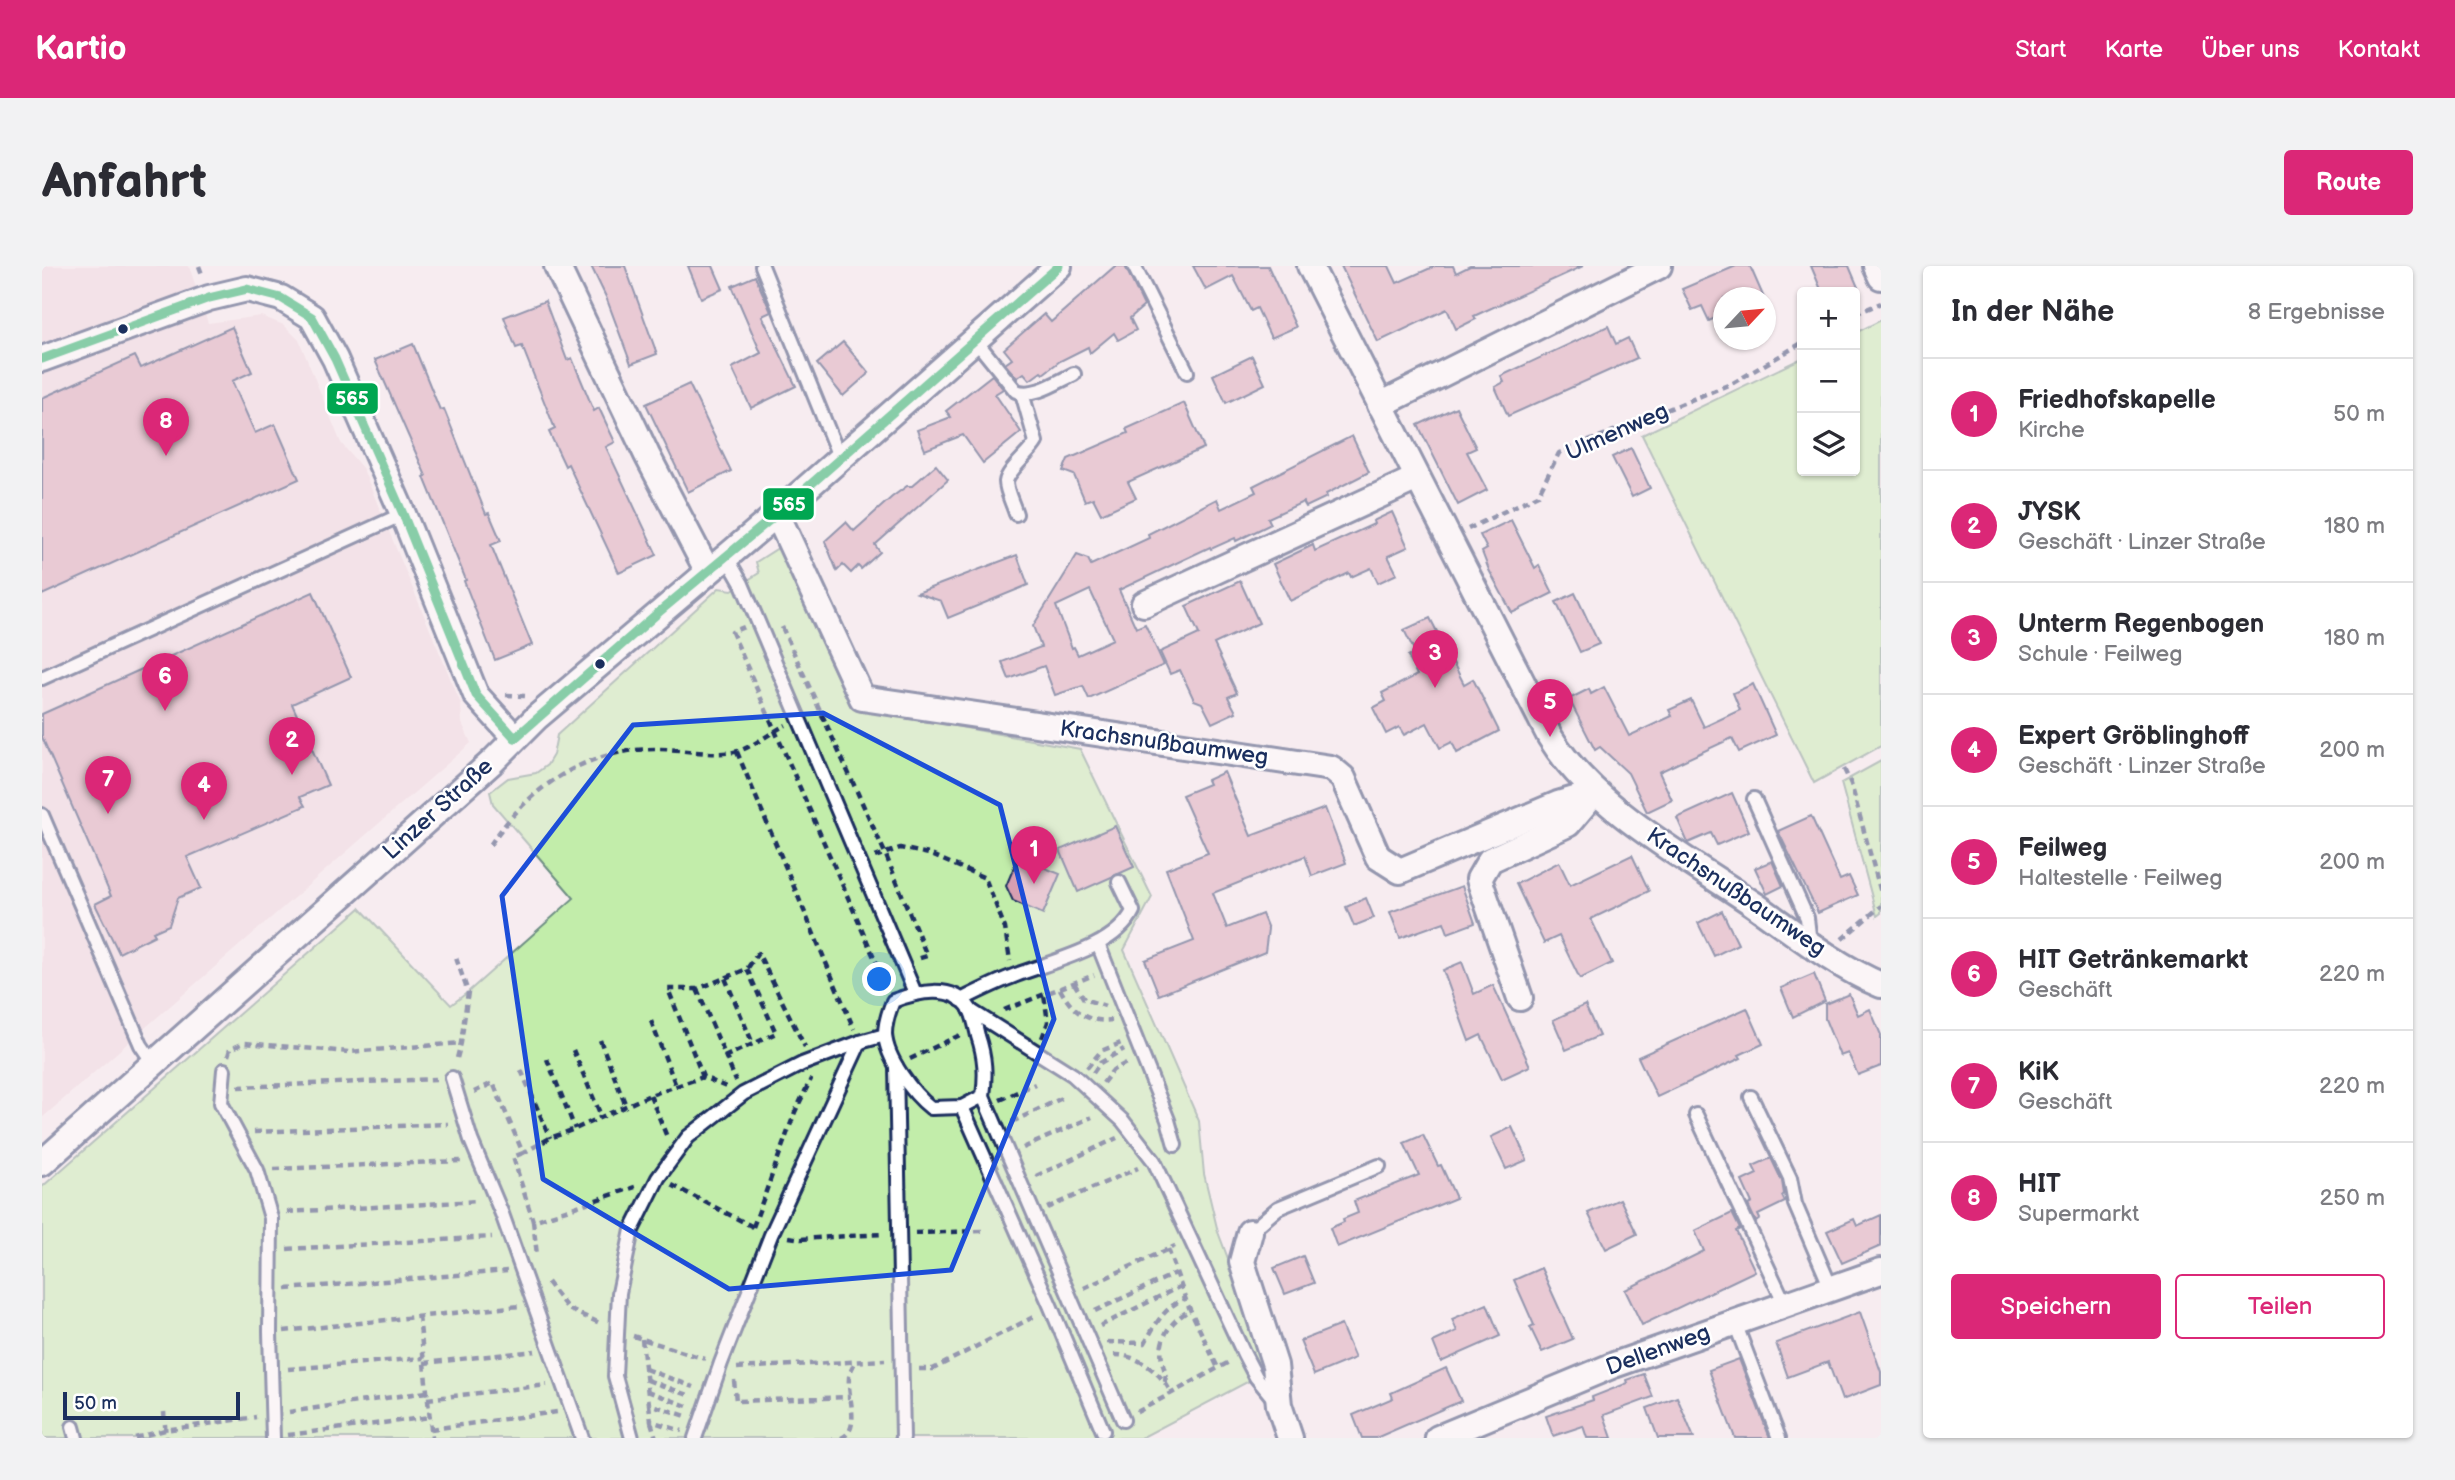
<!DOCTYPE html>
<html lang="de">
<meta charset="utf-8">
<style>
body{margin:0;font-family:"Balsamiq Sans",sans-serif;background:#f2f2f3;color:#2b2b33}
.controls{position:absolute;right:21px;top:21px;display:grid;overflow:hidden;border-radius:7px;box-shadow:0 2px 5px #0004}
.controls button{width:63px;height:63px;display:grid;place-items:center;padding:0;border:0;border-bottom:2px solid #e1e1e2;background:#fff;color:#2b2b33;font:35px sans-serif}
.compass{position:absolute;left:1671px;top:21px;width:63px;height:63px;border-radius:50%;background:#fff;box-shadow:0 2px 5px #0004;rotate:64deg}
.scale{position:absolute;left:21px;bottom:18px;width:177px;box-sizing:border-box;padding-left:7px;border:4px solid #1b2f5e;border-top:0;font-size:19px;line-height:24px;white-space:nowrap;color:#1b2f5e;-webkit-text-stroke:5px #fff;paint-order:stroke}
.you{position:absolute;left:838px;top:714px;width:24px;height:24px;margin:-18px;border:5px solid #fff;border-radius:50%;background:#1a73e8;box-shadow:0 0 0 10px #1a73e833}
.badge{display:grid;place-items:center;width:46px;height:46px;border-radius:50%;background:#db2777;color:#fff;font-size:23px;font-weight:700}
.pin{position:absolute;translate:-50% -58px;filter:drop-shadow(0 2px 4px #0008)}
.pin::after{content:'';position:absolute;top:37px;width:24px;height:21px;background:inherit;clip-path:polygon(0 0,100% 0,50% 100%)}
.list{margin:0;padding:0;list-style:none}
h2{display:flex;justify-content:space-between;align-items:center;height:91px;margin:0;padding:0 28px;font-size:30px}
h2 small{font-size:23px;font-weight:400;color:#7c7c81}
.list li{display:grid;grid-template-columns:46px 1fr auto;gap:21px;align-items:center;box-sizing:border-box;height:112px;padding:0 28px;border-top:2px solid #e1e1e2}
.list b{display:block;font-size:26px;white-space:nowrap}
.list p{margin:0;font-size:23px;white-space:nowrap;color:#7c7c81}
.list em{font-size:23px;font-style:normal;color:#7c7c81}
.actions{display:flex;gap:14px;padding:21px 28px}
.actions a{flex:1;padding:16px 0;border:2px solid #db2777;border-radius:7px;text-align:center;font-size:24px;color:#db2777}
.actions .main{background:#db2777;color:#fff}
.icon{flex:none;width:38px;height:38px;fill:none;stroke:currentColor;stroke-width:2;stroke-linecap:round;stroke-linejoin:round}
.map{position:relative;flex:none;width:1839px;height:1172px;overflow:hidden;border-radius:7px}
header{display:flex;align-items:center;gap:42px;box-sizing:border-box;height:98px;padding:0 35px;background:#db2777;color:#fff}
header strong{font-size:33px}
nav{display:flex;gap:38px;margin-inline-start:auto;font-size:24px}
.intro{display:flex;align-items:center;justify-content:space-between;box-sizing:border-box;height:168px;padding:0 42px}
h1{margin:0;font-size:49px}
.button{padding:18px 32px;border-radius:7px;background:#db2777;color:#fff;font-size:24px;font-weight:700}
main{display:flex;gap:42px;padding:0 42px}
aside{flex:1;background:#fff;border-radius:7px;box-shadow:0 2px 5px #0004}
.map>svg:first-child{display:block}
.built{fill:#edd5dd}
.green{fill:#c2edaa;stroke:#6e8e84;stroke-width:2}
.building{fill:#d79fb2;stroke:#1b2f5e;stroke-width:2;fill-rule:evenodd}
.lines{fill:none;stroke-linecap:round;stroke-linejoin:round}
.service-casing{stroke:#1b2f5e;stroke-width:18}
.minor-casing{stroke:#1b2f5e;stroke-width:30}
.path{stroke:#1b2f5e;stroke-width:4.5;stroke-dasharray:7 5;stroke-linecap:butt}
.service{stroke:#fff;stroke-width:12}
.minor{stroke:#fff;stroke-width:24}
.bus-1-casing{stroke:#fff;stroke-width:14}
.bus-1{stroke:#00a651;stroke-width:9}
.marked{fill:none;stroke:#1d4ed8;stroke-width:5;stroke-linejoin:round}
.bus-dot{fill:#1b2f5e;stroke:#fff;stroke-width:2.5}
.labels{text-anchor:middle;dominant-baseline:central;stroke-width:5;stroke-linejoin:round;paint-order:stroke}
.street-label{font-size:23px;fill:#1b2f5e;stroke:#fff}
.line-badge{stroke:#fff;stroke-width:2.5}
.badge-label{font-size:19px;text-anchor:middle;font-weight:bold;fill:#fff}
</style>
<header>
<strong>Kartio</strong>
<nav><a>Start</a><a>Karte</a><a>Über uns</a><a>Kontakt</a></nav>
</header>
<div class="intro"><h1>Anfahrt</h1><a class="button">Route</a></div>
<main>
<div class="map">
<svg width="1839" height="1172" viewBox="0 0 1839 1172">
<rect width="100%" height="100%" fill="#f7ecf0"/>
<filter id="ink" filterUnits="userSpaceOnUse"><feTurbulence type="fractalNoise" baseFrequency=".0143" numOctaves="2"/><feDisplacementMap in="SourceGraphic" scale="14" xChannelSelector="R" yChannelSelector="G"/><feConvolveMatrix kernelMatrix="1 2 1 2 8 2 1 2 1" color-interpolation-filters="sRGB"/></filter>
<g filter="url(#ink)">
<!-- built -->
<path class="built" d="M0,0H147L166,57L219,50L242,59L257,74L299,177L321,203L419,438L420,457L429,477L0,852Z"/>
<!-- green -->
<g class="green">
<path d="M1839,54V480L1772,517L1600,169L1760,92V205H1813V67Z"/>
<path d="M736,282L809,441L1038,483L1110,631L1082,684L1157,855L1162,908L1176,966L1228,1104L1099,1172H0V921L318,642L409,739L426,726L532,632L451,538L448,526L466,512L494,507L505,499L511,489L515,469L677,322L690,324L717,307L714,296Z"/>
<path d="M1839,495V647L1835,650L1799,517Z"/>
</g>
<!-- building -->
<g class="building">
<path d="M549,0H583L615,88L589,98L564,31Z"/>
<path d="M646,0H671L681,23L659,32Z"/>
<path d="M1073,0H1083L1102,40L1088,52L1094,64L1076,74L1072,67L1048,87L1046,81L1018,95L1001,108L999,106L988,114L982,107L975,112L963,98L970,93L962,83L1002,48L1009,56Z"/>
<path d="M1151,0H1226L1254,61L1229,72L1215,42L1209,45L1191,10L1164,24Z"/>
<path d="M1299,0H1347L1355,17L1393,0H1411L1414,7L1428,0H1541L1432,50L1434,53L1414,63L1405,43L1336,76Z"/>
<path d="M1694,0H1708L1722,32H1682V48L1667,55L1660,40L1650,44L1640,23Z"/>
<path d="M1769,0H1807L1818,26H1780Z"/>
<path d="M713,10L729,46L720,50L754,120L709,142L690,102L719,87L690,20Z"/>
<path d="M503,35L525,94L530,92L552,145L557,142L573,176L564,181L615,289L577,307L526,198L523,200L507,166L513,163L480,80L474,82L462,51Z"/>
<path d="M1566,60L1574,78L1586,72L1595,92L1466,150L1453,121L1462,116L1459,110Z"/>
<path d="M190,61L210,106L190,115L213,167L233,158L257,213L0,329V132L93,90L99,102Z"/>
<path d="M801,76L827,107L801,130L775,98Z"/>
<path d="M371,78L398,144L402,143L444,248L447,247L459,275L449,279L490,379L453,394L422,315L424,314L382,211L384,210L333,94Z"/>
<path d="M1210,90L1223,118L1184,137L1171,109Z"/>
<path d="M950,109L961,123L953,128L979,166L941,197L921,169L883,184L875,164L909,151L904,145Z"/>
<path d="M647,118L689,205L646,226L604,138Z"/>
<path d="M1142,137L1162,182L1086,216L1094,232L1059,248L1051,232L1043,235L1032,209L1021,205L1026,193L1086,167L1084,163Z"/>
<path d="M1414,141L1434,182L1425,186L1445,224L1416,239L1376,159Z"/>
<path d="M1310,170L1327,206L1284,228L1285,231L1264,241L1261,236L1226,252L1229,258L1194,275L1193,272L1169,283L1168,281L1077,324L1094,362L1103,358L1122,399L1047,433L1041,420L1013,429L1002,400L967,413L960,396L999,381L991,360L1035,289L1046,293L1049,299L1107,272L1106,268L1175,233L1179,243L1214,226L1211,220ZM1048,324L1071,373L1036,389L1032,381L1030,382L1014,340Z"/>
<path d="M1589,182L1608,222L1590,231L1570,191Z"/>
<path d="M894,199L906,214L833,279L838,286L819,303L816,300L809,307L801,299L795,305L783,275L804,256L812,265L850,231L865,220H870Z"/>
<path d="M1350,246L1366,281L1346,290L1355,308L1336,317L1329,302L1309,311L1307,307L1248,335L1231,298L1271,279L1273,285L1332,258L1331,255Z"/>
<path d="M1469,254L1493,302L1497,299L1511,327L1470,347L1447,304L1440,286L1445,283L1438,269Z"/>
<path d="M975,289L986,319L906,352L899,335L875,327Z"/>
<path d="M1198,315L1217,357L1172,378L1195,427L1186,431L1194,446L1170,457L1160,437L1152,434L1138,404L1128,408L1118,386L1157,368L1144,340Z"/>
<path d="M271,326L309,411L250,438L286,519L258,531L263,540L145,591L159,622L136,632L127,659L111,666L113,669L77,687L53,638L69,630L0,471V448Z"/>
<path d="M1533,327L1557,378L1538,386L1514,336Z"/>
<path d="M1388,352L1422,418L1431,413L1457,465L1415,487L1410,476L1398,482L1385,457L1362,469L1357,461L1344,468L1331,442L1344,435L1340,427L1375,409L1366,390L1373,386L1362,364Z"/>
<path d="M1711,418L1734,469L1697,486L1690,472L1617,506L1630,534L1605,546L1586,507L1558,481L1553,484L1527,433L1547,423L1549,428L1562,421L1587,470L1630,450L1627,444L1649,434L1662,461L1698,444L1691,427Z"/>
<path d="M1182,506L1209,570L1283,542L1304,597L1270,610L1263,590L1171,627L1185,662L1220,648L1226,663L1223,686L1117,729L1103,694L1152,675L1124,603L1166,587L1140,529L1167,518L1165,514Z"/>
<path d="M1690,527L1707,565L1675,579L1669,567L1646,577L1635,552Z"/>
<path d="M1769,550L1798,614L1807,610L1816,629L1776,647L1736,565Z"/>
<path d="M1073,560L1092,601L1036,626L1018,584Z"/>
<path d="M1590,589L1607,625L1549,653L1570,697L1538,713L1517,670L1502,677L1474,618L1517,596L1528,619Z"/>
<path d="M976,591L1018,608L1001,648L971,635L964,620Z"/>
<path d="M1730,595L1741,620L1725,628L1713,602Z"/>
<path d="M1420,620L1433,657L1406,667L1402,656L1358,672L1348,646Z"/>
<path d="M1324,632L1332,652L1312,660L1304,641Z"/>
<path d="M1680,645L1696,678L1672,690L1656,657Z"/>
<path d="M1420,696L1432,728L1451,719L1488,800L1460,813L1439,769L1427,775L1401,704Z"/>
<path d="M1772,708L1783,735L1751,751L1739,722Z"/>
<path d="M1807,728L1816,749L1828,743L1839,769V800L1816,809L1806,787L1798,790L1783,753V738Z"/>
<path d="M1543,739L1557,770L1524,784L1511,754Z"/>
<path d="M1705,742L1721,778L1697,789L1699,792L1615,831L1596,791Z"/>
<path d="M1470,861L1485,894L1464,903L1449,871Z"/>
<path d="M1381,869L1396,900L1399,899L1414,932L1295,981L1288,962L1302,956L1301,953L1316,947L1312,935L1377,909L1362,877Z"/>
<path d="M1729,892L1740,915L1742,928L1740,930L1743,936L1716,949L1718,953L1714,956L1706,939L1710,937L1700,915L1715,908L1711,900Z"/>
<path d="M1578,933L1595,968L1564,983L1546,947Z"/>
<path d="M1690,947L1698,963L1694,965L1713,1005L1600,1059L1583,1024L1662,985L1653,965Z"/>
<path d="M1839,949V980L1800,997L1785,965L1812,953L1815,960Z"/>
<path d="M1261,990L1272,1017L1243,1028L1232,1002Z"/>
<path d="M1499,1002L1531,1073L1500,1086L1488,1061L1492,1059L1472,1014Z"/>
<path d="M1445,1038L1458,1070L1399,1096L1391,1076L1415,1065L1410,1053Z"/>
<path d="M1818,1046L1839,1106V1119L1800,1134L1786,1096L1746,1111L1734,1077Z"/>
<path d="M1299,1059L1313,1092L1272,1109L1258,1075Z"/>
<path d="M1697,1093L1728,1172H1693L1667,1104Z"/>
<path d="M1404,1102L1419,1135L1334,1172H1320L1311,1149L1351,1132L1349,1127Z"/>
<path d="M1602,1108L1611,1131L1562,1149L1570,1172H1545L1541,1160L1511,1170L1504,1150L1551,1134L1550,1131L1586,1117L1585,1114Z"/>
<path d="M1635,1131L1652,1172H1616L1605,1142Z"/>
</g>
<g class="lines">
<!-- service casing -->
<g class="service-casing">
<g id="service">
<path d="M720,0L798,193"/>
<path d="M1092,0L1145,106"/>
<path d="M933,74L974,125C992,132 1015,116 1032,108"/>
<path d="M974,248C971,238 964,225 964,216C965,205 988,187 994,176L980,127"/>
<path d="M684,290L700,318L873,727"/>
<path d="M0,412L361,248"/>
<path d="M1712,533L1765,652L1768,677"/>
<path d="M0,549L99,779L112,798"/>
<path d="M1056,678L1126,854L1133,879"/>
<path d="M919,734C937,725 955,716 974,709C1010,695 1073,682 1091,645L1077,616"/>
<path d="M928,744L1031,809L1081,855L1112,895L1202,1088L1214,1111L1232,1133"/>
<path d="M854,800L861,1172"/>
<path d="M182,804L179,837L215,904L229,952L228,1066L231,1172"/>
<path d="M410,812L429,874L460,948L540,1172"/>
<path d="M941,830L920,841L889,842C870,827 844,792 843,768C843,757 847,745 851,735C874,726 912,717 928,743C932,751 934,762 936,770C943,791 944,808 941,830L1081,1154"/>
<path d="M1709,831L1748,912L1753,938L1789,1022"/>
<path d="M920,841L1008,1039L1061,1165"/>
<path d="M1654,849L1743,1038"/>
<path d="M1208,966L1236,942L1337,900"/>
<path d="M1693,1057L1737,1172"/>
<path d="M31,1161L34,1172"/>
<path d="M590,1172L573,1110L577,1027L590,964L616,912L646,871L701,828L760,798L818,776L843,769"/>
<path d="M653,1172L679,1097L729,969L818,776"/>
</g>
</g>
<!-- minor casing -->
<g class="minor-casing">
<g id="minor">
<path d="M515,0L605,189L666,306"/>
<path d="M1268,0L1508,471C1552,543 1644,592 1713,639C1753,667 1794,700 1839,719"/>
<path d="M1834,0L1839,11"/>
<path d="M0,93L167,32L205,23L239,32L270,51L293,93L361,248L434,429L473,472"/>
<path d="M1338,139L1617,0"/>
<path d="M735,248L820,432L1289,502L1301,512L1336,591L1358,605L1516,538L1553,527"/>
<path d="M1102,338L1375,212"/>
<path d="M1478,732L1437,613L1448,594L1526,558L1552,527"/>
<path d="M0,897L450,496L495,451L735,248L1017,0"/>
<path d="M1208,966L1200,996L1233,1099L1237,1139L1248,1172"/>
<path d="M1396,1172L1572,1099L1839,1005"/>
</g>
</g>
<!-- path -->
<g class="path">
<path d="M157,0L161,11"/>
<path d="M1813,48L1839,37"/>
<path d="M1426,263L1496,229L1517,187L1691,117L1760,77"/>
<path d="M702,361L690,366L845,721"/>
<path d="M740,361L843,587L885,690L875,693"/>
<path d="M464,429L483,430"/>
<path d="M695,486L812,763"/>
<path d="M1802,503L1809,518L1839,627"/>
<path d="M448,579C488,520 545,482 617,483C643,483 666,490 692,486C707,484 729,466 744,459"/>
<path d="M833,591L858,582L887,588L943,612L963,662L968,695"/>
<path d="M1800,673L1839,640"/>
<path d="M414,692L426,726L419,777L414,796"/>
<path d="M705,703L734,767L711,778"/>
<path d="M1032,717L1042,733L1063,740"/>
<path d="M655,723L694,815"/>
<path d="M1018,723C1030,745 1044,757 1070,754"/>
<path d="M962,744L1052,709"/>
<path d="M609,755L634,820"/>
<path d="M1000,772L1006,756L1002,729"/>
<path d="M558,774L584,840"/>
<path d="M531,784L560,852"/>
<path d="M186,790L188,783L203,777L307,786L419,777"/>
<path d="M682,791L711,778L683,712"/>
<path d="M505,793L533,863"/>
<path d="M868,793L920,768"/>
<path d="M1045,802L1059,785L1079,777"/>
<path d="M479,804L508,872"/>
<path d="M1051,807L1058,797L1082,783"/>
<path d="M1061,817L1071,804L1086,796"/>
<path d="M196,821L394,813"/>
<path d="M684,821L661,811L626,723H655L683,712L705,703L716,687L763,781"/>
<path d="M432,826L451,817L481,887L508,872L533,863L608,829L661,811"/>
<path d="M608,829L625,871"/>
<path d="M958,834L993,818"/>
<path d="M970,856L1020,832"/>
<path d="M212,866L406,858"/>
<path d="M981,882L1050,851"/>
<path d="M481,887L471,891L491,955L593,921"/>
<path d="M232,903L419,895"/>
<path d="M994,910L1075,872"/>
<path d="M630,919L715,963"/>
<path d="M1005,942L1096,902"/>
<path d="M245,946L436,935"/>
<path d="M491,955L495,989"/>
<path d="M711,961L753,846L769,813"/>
<path d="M873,967L942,965"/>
<path d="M747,971L759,973L840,968"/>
<path d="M245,983L450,971"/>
<path d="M1126,983L1145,1037L1176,1102"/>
<path d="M505,1016L526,1043L560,1058"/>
<path d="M1042,1022L1133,980"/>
<path d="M244,1023L465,1005"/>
<path d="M1053,1045L1134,1007"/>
<path d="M377,1050L390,1172"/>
<path d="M1058,1060L1139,1020"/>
<path d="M242,1065L477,1040"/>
<path d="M591,1070L663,1093"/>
<path d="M600,1073L607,1138L644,1150"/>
<path d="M1065,1076L1103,1077C1114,1057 1122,1042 1143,1032"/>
<path d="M1072,1089C1095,1088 1120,1107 1129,1127"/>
<path d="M382,1097L493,1085"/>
<path d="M695,1102L843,1094"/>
<path d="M246,1103L381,1092"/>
<path d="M603,1103L652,1121"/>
<path d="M877,1103H891L995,1049"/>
<path d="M605,1114L649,1130"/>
<path d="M692,1114L694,1135L808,1131"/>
<path d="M1123,1116C1125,1107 1121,1102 1120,1094C1116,1071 1129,1055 1148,1044"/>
<path d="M605,1125L645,1140"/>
<path d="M385,1133L505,1119"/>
<path d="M607,1138L609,1155L640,1165"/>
<path d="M122,1146L124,1172"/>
<path d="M247,1146L385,1126"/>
<path d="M1095,1146L1189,1095"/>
<path d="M609,1156L614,1172"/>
<path d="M389,1163L515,1146"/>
<path d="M246,1169L388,1151"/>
<path d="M93,1172L123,1164L214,1151"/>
<path d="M799,1172C820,1164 805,1130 807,1112C807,1107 811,1101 813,1096"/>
</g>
<!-- service -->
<use href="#service" class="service"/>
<!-- minor -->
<use href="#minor" class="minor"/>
<!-- bus-1 casing -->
<g class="bus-1-casing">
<g id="bus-1">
<path d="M0,93L167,32L205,23L239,32L270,51L293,93L361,248L434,429L473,472"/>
<path d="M473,472L617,346L735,248L1017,0"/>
</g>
</g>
<!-- bus-1 -->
<use href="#bus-1" class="bus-1"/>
</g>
</g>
<!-- marked area -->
<path d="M0 0H1839V1172H0ZM781,447L958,539L1012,753L909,1004L687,1023L501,913L460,630L591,459Z" fill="#f7ecf0" fill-opacity=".55" fill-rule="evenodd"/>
<path class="marked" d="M781,447L958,539L1012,753L909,1004L687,1023L501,913L460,630L591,459Z"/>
<!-- markers -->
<g class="bus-dot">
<circle cx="81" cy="63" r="6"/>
<circle cx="558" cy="398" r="6"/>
</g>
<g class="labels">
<!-- street labels -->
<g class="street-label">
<text transform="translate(1575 166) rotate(-24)">Ulmenweg</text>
<text transform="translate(1122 477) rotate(8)">Krachsnußbaumweg</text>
<text transform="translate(396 543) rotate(-42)">Linzer Straße</text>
<text transform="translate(1694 626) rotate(34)">Krachsnußbaumweg</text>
<text transform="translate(1616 1084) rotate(-20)">Dellenweg</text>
</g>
</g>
<g class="line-badge">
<rect x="284" y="116" width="53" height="33" rx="7" fill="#00a651"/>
<rect x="720" y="221" width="53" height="34" rx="7" fill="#00a651"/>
</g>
<g class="badge-label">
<text x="310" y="139">565</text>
<text x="747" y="245">565</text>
</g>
</svg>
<div class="controls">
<button>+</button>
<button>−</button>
<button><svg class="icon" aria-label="layers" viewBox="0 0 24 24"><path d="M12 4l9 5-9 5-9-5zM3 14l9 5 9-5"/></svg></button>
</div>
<svg class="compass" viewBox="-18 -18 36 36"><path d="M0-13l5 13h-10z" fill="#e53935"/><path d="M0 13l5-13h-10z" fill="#7c7c81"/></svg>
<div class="scale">50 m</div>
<div class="you"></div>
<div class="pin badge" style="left:992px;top:618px">1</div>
<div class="pin badge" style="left:250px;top:509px">2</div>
<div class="pin badge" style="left:1393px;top:422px">3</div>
<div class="pin badge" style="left:162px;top:554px">4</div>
<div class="pin badge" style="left:1508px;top:471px">5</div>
<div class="pin badge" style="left:123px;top:445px">6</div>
<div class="pin badge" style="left:66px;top:548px">7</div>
<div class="pin badge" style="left:124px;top:190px">8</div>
</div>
<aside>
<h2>In der Nähe<small>8 Ergebnisse</small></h2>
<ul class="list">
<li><span class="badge">1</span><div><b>Friedhofskapelle</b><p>Kirche</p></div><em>50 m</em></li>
<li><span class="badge">2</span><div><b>JYSK</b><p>Geschäft · Linzer Straße</p></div><em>180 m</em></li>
<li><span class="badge">3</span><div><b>Unterm Regenbogen</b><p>Schule · Feilweg</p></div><em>180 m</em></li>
<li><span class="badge">4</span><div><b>Expert Gröblinghoff</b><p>Geschäft · Linzer Straße</p></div><em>200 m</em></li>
<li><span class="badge">5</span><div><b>Feilweg</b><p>Haltestelle · Feilweg</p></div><em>200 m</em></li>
<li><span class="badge">6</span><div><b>HIT Getränkemarkt</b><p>Geschäft</p></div><em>220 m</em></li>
<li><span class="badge">7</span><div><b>KiK</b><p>Geschäft</p></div><em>220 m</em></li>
<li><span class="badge">8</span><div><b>HIT</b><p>Supermarkt</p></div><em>250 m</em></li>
</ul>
<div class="actions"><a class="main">Speichern</a><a>Teilen</a></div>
</aside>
</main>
